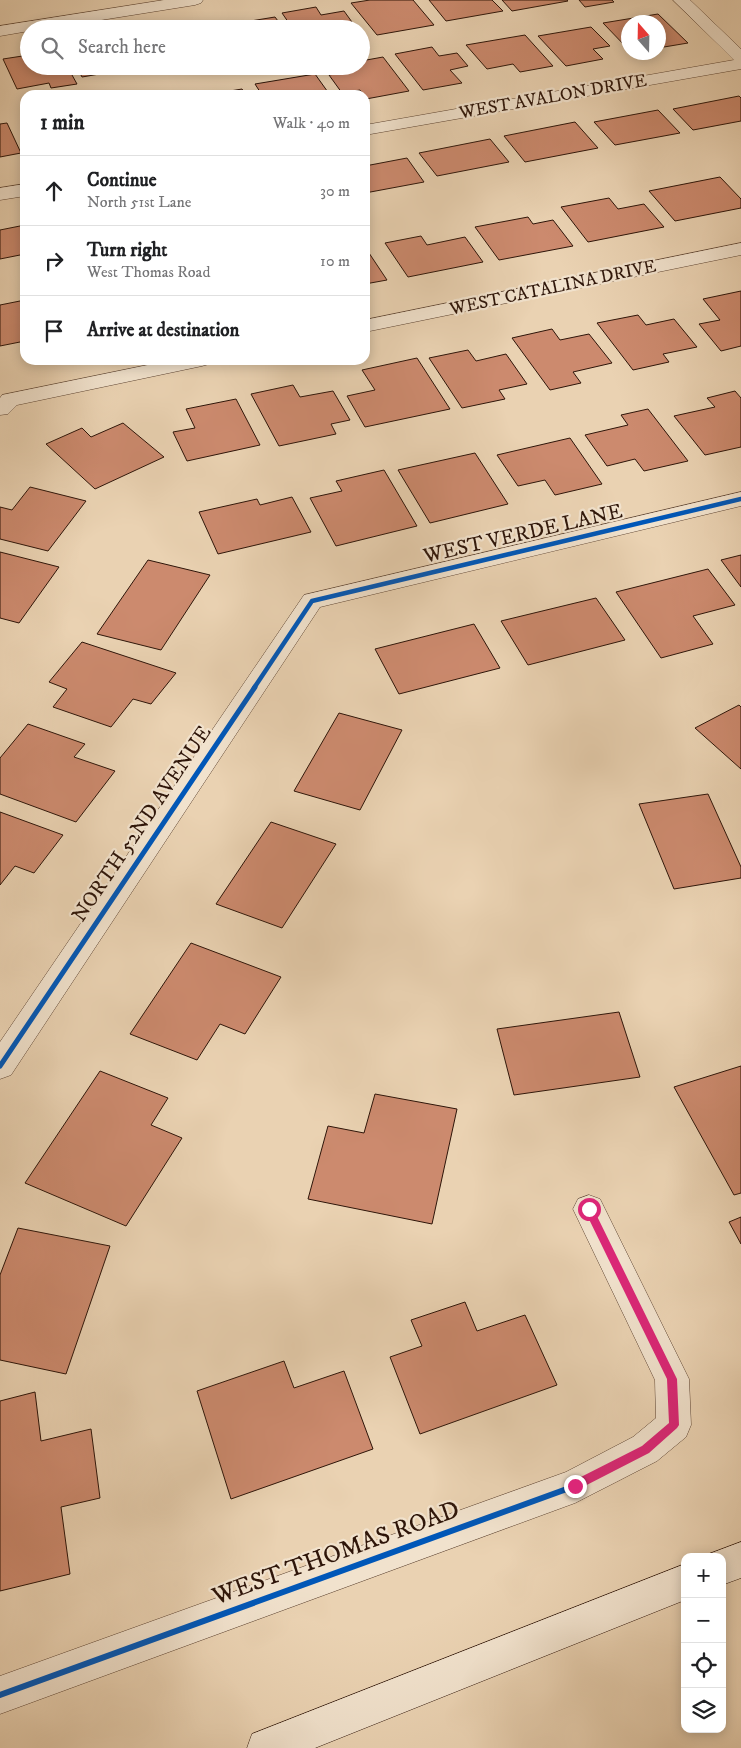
<!DOCTYPE html>
<meta charset="utf-8">
<style>
body{margin:0;font-family:"IM FELL DW Pica",serif;background:#f6f6f6;color:#202124}
.controls{position:absolute;right:15px;bottom:15px;display:grid;overflow:hidden;border-radius:10px;box-shadow:0 2px 12px #0003}
.controls button{width:45px;height:45px;display:grid;place-items:center;padding:0;border:0;border-bottom:1px solid #e0e0e0;background:#fff;color:#202124;font:25px sans-serif}
.compass{position:absolute;left:621px;top:15px;width:45px;height:45px;border-radius:50%;background:#fff;box-shadow:0 2px 12px #0003;rotate:340deg}
.stop{position:absolute;width:15px;height:15px;margin:-11px;border:4px solid #db2777;border-radius:50%;background:#fff}
.stop.end{background:#db2777;border-color:#fff;box-shadow:0 1px 5px #0008}
.list{margin:0;padding:0;list-style:none}
h2{display:flex;justify-content:space-between;align-items:center;height:65px;margin:0;padding:0 20px;font-size:21px}
h2 small{font-size:16px;font-weight:400;color:#757577}
.list li{display:grid;grid-template-columns:32px 1fr auto;gap:15px;align-items:center;box-sizing:border-box;height:70px;padding:0 20px;border-top:1px solid #e0e0e0}
.list b{display:block;font-size:19px;white-space:nowrap}
.list p{margin:0;font-size:16px;white-space:nowrap;color:#757577}
.list em{font-size:16px;font-style:normal;color:#757577}
.icon{flex:none;width:28px;height:28px;fill:none;stroke:currentColor;stroke-width:2;stroke-linecap:round;stroke-linejoin:round}
.map{position:relative;flex:none;width:741px;height:1748px;overflow:hidden}
.search{position:absolute;background:#fff;box-shadow:0 2px 12px #0003;left:20px;top:20px;width:350px;height:55px;display:flex;align-items:center;gap:12px;box-sizing:border-box;padding:0 18px;border-radius:28px;color:#757577;font-size:19px}
.panel{position:absolute;background:#fff;box-shadow:0 2px 12px #0003;left:20px;top:90px;width:350px;height:275px;border-radius:15px}
.map>svg:first-child{display:block}
.building{fill:#cc8a6e;stroke:#2e1509}
.lines{fill:none;stroke-linecap:round;stroke-linejoin:round}
.street-casing{stroke:#5d4433;stroke-width:1}
.secondary-casing{stroke:#2e1509;stroke-width:1}
.street{fill:#f1e2cd;fill-rule:evenodd}
.secondary{fill:#f1e2cd;fill-rule:evenodd}
.cycleway-far2-casing{stroke:#f1e2cd;stroke-width:7}
.cycleway-far1-casing{stroke:#f1e2cd;stroke-width:8}
.cycleway-casing{stroke:#f1e2cd;stroke-width:9}
.cycleway-far2{stroke:#0057b8;stroke-width:4.5}
.cycleway-far1{stroke:#0057b8;stroke-width:5}
.cycleway{stroke:#0057b8;stroke-width:6}
.route{fill:#db2777}
.labels{text-anchor:middle;dominant-baseline:central;stroke-width:4.5;stroke-linejoin:round;paint-order:stroke}
.far-street-label{font-size:18px;fill:#2e1509;stroke:#f1e2cd}
.street-label{font-size:21px;fill:#2e1509;stroke:#f1e2cd}
.near-street-label{font-size:25px;fill:#2e1509;stroke:#f1e2cd}
</style>
<div class="map">
<svg width="741" height="1748" viewBox="0 0 741 1748">
<rect width="100%" height="100%" fill="#ead2b2"/>
<filter id="stains"><feTurbulence type="fractalNoise" baseFrequency=".004" numOctaves="4"/><feColorMatrix values="0 0 0 0 .2 0 0 0 0 .09 0 0 0 0 .02 0 0 0 .5 -.17"/></filter>
<radialGradient id="worn" r=".72"><stop offset=".6" stop-color="#630" stop-opacity="0"/><stop offset="1" stop-color="#630" stop-opacity=".3"/></radialGradient>
<!-- building -->
<g class="building">
<path d="M370,0H413L434,25L377,35L351,3Z"/>
<path d="M429,0H492L503,11L446,21Z"/>
<path d="M502,0H567L568,1L512,11Z"/>
<path d="M579,0H612L614,2L585,7Z"/>
<path d="M316,7L321,15L344,11L357,29H293L282,13Z"/>
<path d="M658,14L688,43L658,48V22H628V49L603,23Z"/>
<path d="M275,17L284,29H215L214,27Z"/>
<path d="M591,27L610,46L593,49L603,59L566,66L538,36Z"/>
<path d="M525,35L553,66L520,72L513,64L487,69L466,45Z"/>
<path d="M432,47L439,56L457,53L468,66L450,70L462,83L423,90L395,54Z"/>
<path d="M29,55V66H67L77,84L51,88L49,83L17,89L3,59Z"/>
<path d="M383,57L409,91L366,99L360,90L342,93L329,75L349,72L345,66H361V61Z"/>
<path d="M76,66H146L82,77Z"/>
<path d="M315,74L330,95H262L255,84Z"/>
<path d="M242,89L246,95H206Z"/>
<path d="M739,96L741,98V121L693,130L673,109Z"/>
<path d="M658,110L680,133L615,145L594,122Z"/>
<path d="M575,122L598,148L525,162L504,136Z"/>
<path d="M7,123L21,153L0,157V124Z"/>
<path d="M490,139L509,162L437,176L419,153Z"/>
<path d="M407,158L424,182L365,193V166Z"/>
<path d="M720,177L741,199V208L675,221L649,191Z"/>
<path d="M609,198L618,209L644,204L664,227L588,242L561,207Z"/>
<path d="M528,217L533,224L553,220L573,246L499,260L475,227Z"/>
<path d="M25,225V254L0,259V230Z"/>
<path d="M421,236L427,245L465,237L483,262L408,277L385,243Z"/>
<path d="M365,247L387,280L365,284Z"/>
<path d="M741,291V346L721,351L699,324L720,320L703,299Z"/>
<path d="M25,300V341L0,346V305Z"/>
<path d="M638,315L646,325L674,319L697,347L663,354L669,362L633,370L597,323Z"/>
<path d="M552,329L560,340L589,334L612,363L573,372L581,383L550,390L512,338Z"/>
<path d="M468,350L476,361L506,354L527,384L499,390L505,399L462,408L429,358Z"/>
<path d="M417,358L450,409L365,427L347,396L375,390L362,370Z"/>
<path d="M293,385L300,397L333,391L350,420L331,424L336,434L279,446L251,394Z"/>
<path d="M735,391L741,398V447L705,455L674,416L715,407L707,398Z"/>
<path d="M236,399L260,445L187,461L173,432L195,428L186,409Z"/>
<path d="M648,409L688,461L644,471L635,459L607,466L585,435L628,425L621,415Z"/>
<path d="M123,423L164,457L95,489L46,444L82,428L91,437Z"/>
<path d="M570,438L602,484L555,495L545,480L518,486L497,455Z"/>
<path d="M475,453L508,504L430,523L398,470Z"/>
<path d="M384,470L417,526L336,546L310,498L342,491L336,481Z"/>
<path d="M30,487L86,501L48,551L0,539V507L12,510Z"/>
<path d="M292,497L311,532L218,554L199,512L257,499L260,505Z"/>
<path d="M0,552L59,567L19,623L0,618Z"/>
<path d="M741,555V587L721,560Z"/>
<path d="M148,560L210,575L161,650L97,634Z"/>
<path d="M708,569L735,605L693,616L713,644L661,658L616,592Z"/>
<path d="M596,598L625,640L528,665L501,621Z"/>
<path d="M474,624L500,668L399,694L375,649Z"/>
<path d="M82,642L176,673L151,704L133,699L111,727L53,707L67,689L49,682Z"/>
<path d="M739,705L741,707V769L695,728Z"/>
<path d="M339,713L402,730L360,810L294,791Z"/>
<path d="M28,724L85,744L74,757L115,771L76,822L0,794V758Z"/>
<path d="M708,794L741,867V878L674,889L639,804Z"/>
<path d="M0,812L63,835L34,873L15,866L0,885Z"/>
<path d="M271,822L336,844L282,928L216,904Z"/>
<path d="M191,943L281,977L245,1034L220,1024L197,1060L130,1034Z"/>
<path d="M619,1012L640,1077L514,1095L497,1029Z"/>
<path d="M741,1066V1193L734,1195L674,1087Z"/>
<path d="M100,1071L168,1098L151,1125L182,1138L126,1226L25,1183Z"/>
<path d="M375,1094L457,1109L432,1224L308,1199L328,1126L364,1133Z"/>
<path d="M741,1217V1244L729,1222Z"/>
<path d="M18,1228L110,1246L66,1374L0,1360V1275Z"/>
<path d="M465,1302L477,1331L525,1315L557,1385L420,1434L390,1357L422,1346L411,1320Z"/>
<path d="M284,1361L294,1388L344,1371L373,1449L231,1499L197,1391Z"/>
<path d="M35,1392L41,1441L91,1429L100,1498L61,1507L70,1574L0,1591V1401Z"/>
</g>
<g class="lines">
<!-- street casing -->
<g class="street-casing">
<g id="street">
<path d="M164,0H203L201,3L195,5L45,29H29V31L0,36V26Z"/>
<path d="M673,0H690L741,49V69L365,135V125L734,60Z"/>
<path d="M25,184V196L0,200V188Z"/>
<path d="M741,243V255L365,332V320Z"/>
<path d="M172,360H212L209,364L202,366L17,405L8,414L0,415V398L2,395Z"/>
<path d="M741,492V506L320,607L11,1075L0,1079V1042L304,595Z"/>
<path d="M589,1195L600,1199L689,1379L691,1425L686,1437L657,1461L575,1503L0,1714V1676L566,1472L633,1437L656,1418L655,1380L573,1209L578,1199Z"/>
</g>
</g>
<!-- secondary casing -->
<g class="secondary-casing">
<g id="secondary">
<path d="M741,1542V1578L722,1585V1557H708L709,1554Z"/>
<path d="M685,1564V1600L315,1748H247L252,1734Z"/>
</g>
</g>
<!-- street -->
<use href="#street" class="street"/>
<!-- secondary -->
<use href="#secondary" class="secondary"/>
<!-- cycleway-far2 casing -->
<g class="cycleway-far2-casing">
<path id="cycleway-far2" d="M254,688L312,601L741,499"/>
</g>
<!-- cycleway-far1 casing -->
<g class="cycleway-far1-casing">
<path id="cycleway-far1" d="M0,1066L255,687"/>
</g>
<!-- cycleway casing -->
<g class="cycleway-casing">
<path id="cycleway" d="M0,1695L575,1486L645,1449L674,1425L672,1379L589,1209"/>
</g>
<!-- cycleway-far2 -->
<use href="#cycleway-far2" class="cycleway-far2"/>
<!-- cycleway-far1 -->
<use href="#cycleway-far1" class="cycleway-far1"/>
<!-- cycleway -->
<use href="#cycleway" class="cycleway"/>
</g>
<!-- route -->
<path class="route" d="M589,1205L592,1206L677,1379L679,1425L677,1428L649,1453L575,1491L571,1490L570,1486L571,1482L642,1446L669,1423L667,1379L584,1209Z"/>
<g class="labels">
<!-- far-street labels -->
<g class="far-street-label">
<text transform="translate(553 97) rotate(-10)">WEST AVALON DRIVE</text>
<text transform="translate(553 288) rotate(-12)">WEST CATALINA DRIVE</text>
</g>
<!-- street labels -->
<g class="street-label">
<text transform="translate(523 534) rotate(-13)">WEST VERDE LANE</text>
<text transform="translate(142 824) rotate(-56)">NORTH 52ND AVENUE</text>
</g>
<!-- near-street labels -->
<g class="near-street-label">
<text transform="translate(336 1553) rotate(-20)">WEST THOMAS ROAD</text>
</g>
</g>
<rect width="100%" height="100%" filter="url(#stains)"/>
<rect width="100%" height="100%" fill="url(#worn)"/>
</svg>
<div class="controls">
<button>+</button>
<button>−</button>
<button><svg class="icon" aria-label="locate" viewBox="0 0 24 24"><circle cx="12" cy="12" r="6"/><path d="M12 2v4M12 18v4M2 12h4M18 12h4"/></svg></button>
<button><svg class="icon" aria-label="layers" viewBox="0 0 24 24"><path d="M12 4l9 5-9 5-9-5zM3 14l9 5 9-5"/></svg></button>
</div>
<svg class="compass" viewBox="-18 -18 36 36"><path d="M0-13l5 13h-10z" fill="#e53935"/><path d="M0 13l5-13h-10z" fill="#757577"/></svg>
<div class="stop" style="left:589px;top:1209px"></div>
<div class="stop end" style="left:575px;top:1486px"></div>
<div class="search"><svg class="icon" aria-label="search" viewBox="0 0 24 24"><circle cx="10" cy="10" r="6"/><path d="M15 15l6 6"/></svg>Search here</div>
<section class="panel">
<h2>1 min<small>Walk · 40 m</small></h2>
<ul class="list">
<li><svg class="icon" aria-label="ahead" viewBox="0 0 24 24"><path d="M12 20V5M6 11l6-6 6 6"/></svg><div><b>Continue</b><p>North 51st Lane</p></div><em>30 m</em></li>
<li><svg class="icon" aria-label="right" viewBox="0 0 24 24"><path d="M7 20v-9h11M14 6l5 5-5 5"/></svg><div><b>Turn right</b><p>West Thomas Road</p></div><em>10 m</em></li>
<li><svg class="icon" aria-label="arrive" viewBox="0 0 24 24"><path d="M6 21V4h12l-3 4 3 4H6"/></svg><div><b>Arrive at destination</b></div></li>
</ul>
</section>
</div>
